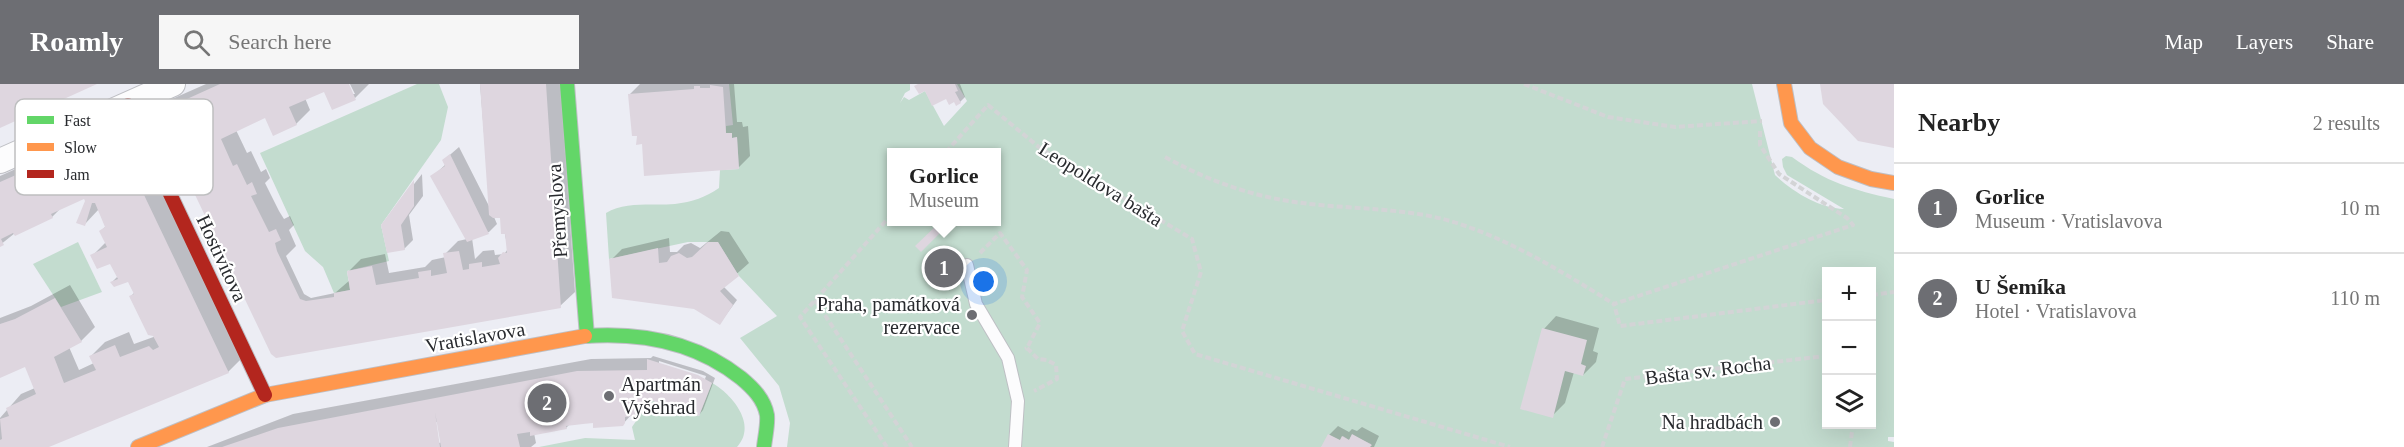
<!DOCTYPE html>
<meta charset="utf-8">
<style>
body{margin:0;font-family:Georgia,serif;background:#f6f6f6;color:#222}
.controls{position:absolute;right:18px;bottom:18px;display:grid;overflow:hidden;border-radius:0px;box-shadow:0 6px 24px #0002}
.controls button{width:54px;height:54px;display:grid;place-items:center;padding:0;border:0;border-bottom:2px solid #e0e0e0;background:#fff;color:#222;font:30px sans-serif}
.you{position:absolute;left:984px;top:198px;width:21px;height:21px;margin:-15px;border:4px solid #fff;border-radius:50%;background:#1a73e8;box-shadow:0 0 0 9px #1a73e833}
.badge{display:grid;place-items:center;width:39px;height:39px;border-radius:50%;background:#6d6e73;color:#fff;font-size:20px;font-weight:700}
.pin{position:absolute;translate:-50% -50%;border:3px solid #fff;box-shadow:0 2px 6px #0006}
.popup{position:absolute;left:887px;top:64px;width:114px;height:78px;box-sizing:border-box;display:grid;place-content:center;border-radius:0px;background:#fff;filter:drop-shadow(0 2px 4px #0005);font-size:20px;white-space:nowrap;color:#767676}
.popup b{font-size:22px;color:#222}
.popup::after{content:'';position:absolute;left:50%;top:100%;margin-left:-12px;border:12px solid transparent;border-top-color:#fff}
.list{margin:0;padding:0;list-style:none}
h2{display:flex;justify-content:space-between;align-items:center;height:78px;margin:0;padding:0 24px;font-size:26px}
h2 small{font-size:20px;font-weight:400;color:#767676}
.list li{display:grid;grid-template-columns:39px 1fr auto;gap:18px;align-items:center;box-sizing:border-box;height:90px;padding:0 24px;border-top:2px solid #e0e0e0}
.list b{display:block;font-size:22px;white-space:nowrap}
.list p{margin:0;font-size:20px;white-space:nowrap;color:#767676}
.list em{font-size:20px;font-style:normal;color:#767676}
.icon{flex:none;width:33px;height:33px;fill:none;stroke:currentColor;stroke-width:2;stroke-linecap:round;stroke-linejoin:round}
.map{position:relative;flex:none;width:1894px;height:363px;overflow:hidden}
header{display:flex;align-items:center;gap:36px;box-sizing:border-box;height:84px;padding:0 30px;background:#6d6e73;color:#fff}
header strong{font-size:28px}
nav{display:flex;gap:33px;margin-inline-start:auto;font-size:21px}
.search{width:420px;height:54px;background:#f6f6f6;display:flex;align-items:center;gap:15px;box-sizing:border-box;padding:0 21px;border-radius:0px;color:#767676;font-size:22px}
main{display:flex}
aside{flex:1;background:#fff}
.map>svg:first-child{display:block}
.green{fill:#c3dccf;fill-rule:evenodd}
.shadow{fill:#0003;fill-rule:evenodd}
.building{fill:#ded6df}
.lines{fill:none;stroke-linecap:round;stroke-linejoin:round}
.lane-casing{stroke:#bebfc4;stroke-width:14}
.street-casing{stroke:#bebfc4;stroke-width:26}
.fast-casing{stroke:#bebfc4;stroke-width:16}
.slow-casing{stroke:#bebfc4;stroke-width:16}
.jam-casing{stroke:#bebfc4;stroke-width:16}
.path{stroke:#d3d4d6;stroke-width:4;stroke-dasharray:6 3;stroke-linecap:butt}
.lane{stroke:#fcfcfd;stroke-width:12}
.street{stroke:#fcfcfd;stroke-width:24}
.fast{stroke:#63d668;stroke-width:14}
.slow{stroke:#ff974d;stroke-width:14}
.jam{stroke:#b3261e;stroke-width:14}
.poi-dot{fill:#6d6e73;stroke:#fff;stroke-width:2}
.labels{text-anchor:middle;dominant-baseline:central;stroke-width:4.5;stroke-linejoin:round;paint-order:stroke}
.street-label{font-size:20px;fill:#282a2e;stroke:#fff}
.poi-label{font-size:20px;fill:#282a2e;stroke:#fff;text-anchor:end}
.key{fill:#fff;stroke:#bebfc0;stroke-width:1.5}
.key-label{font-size:16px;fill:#282a2e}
</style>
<header>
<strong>Roamly</strong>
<div class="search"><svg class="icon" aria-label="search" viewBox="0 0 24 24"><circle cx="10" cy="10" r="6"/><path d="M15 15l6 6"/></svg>Search here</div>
<nav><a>Map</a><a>Layers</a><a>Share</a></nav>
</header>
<main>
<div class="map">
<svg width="1894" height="363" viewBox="0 0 1894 363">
<rect width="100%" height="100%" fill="#ecedf4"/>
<!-- green -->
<g class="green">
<path d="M417,0H439L448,23L441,56L381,141L389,177L347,187L350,206L334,209L323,183L305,167L260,69Z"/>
<path d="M729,0H910V6L905,9L900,19L904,13L909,16L925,7L944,42L967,17L957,0H1752L1775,91C1793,108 1819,124 1844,125L1787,91L1783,83L1782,75L1786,72L1792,73C1826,98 1853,106 1894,115V353H1888V357L1894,358V363H1370L1371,360L1352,351L1349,356L1343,352L1340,356L1321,363H787L790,339L779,302L740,254L777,232L739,192L718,158H688L609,175L606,129C626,117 653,122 675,120C692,118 706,113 719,104L720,86L739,85L737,53L732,54L726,49V42L733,41ZM892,68H996V138H892ZM1826,188H1872V340H1826Z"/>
<path d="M78,158L102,208L61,223L33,180Z"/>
<path d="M712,299C732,310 758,341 737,363H539L585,354L635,356L632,343L647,321V315L699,332Z"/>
</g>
<!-- shadow -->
<g class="shadow">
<path d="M206,0H347L351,10H355L350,0H369L355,14L325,6L305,14L310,26L296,40L266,32L236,46L247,69L251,67L261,88L266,85L270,94L265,99L279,127L284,135L290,132L294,141L289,146L296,162L286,172L304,210L311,214L335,209L350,196L348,188L361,175L385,170L389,189L425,183L432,176L446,173L445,170L458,157L467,155L432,93L446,80L444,76L459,63L490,124L480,0H560L575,208L560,222L277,272L158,29L172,15ZM501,132L508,165L504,170L495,171L494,166L483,167L475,175L472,154L489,148L497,140L494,133Z"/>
<path d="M640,0H734L737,38H742L743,43L748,42L750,72L739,83L643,59L630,10Z"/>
<path d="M918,0H960L965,13L960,18Z"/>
<path d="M128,35L242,274L228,288L46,363H0V334L21,310L35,304L26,281L0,293V234L31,222L70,201L95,243L81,257L69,263L79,286L94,279L91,272L105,258L129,248L134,260L159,251L131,212L135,208L129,196L112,198L118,192L111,178L92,172L106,158L101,147L107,141L99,125L84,141L87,117L84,113L62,123L52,133L15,149L0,161V92L38,75L60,124L62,122L40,74Z"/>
<path d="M422,90L423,112L409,131L413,156L404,165L382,141Z"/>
<path d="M721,147L729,148L749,179L723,202L737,216L720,239L611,176L622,165L669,154L670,168H677L684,161L691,159L700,164Z"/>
<path d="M1556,232L1599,244L1593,267L1598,269L1596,278L1583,291L1574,288L1565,319L1552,332L1544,245Z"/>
<path d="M653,272L703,287L715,294L703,326L699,331L653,315L639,329L632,330L622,341L594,337L570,340L566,344L534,349L536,359L531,363H207L293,330L591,275L651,274ZM659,277L706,292L705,295L659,281ZM434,338H438L442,358L439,359Z"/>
<path d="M1338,342L1349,348L1352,345L1357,347L1362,343L1379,352L1374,363H1323L1329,351Z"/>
</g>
<!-- building -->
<g class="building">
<path d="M0,0H97L0,44Z"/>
<path d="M220,0H349L356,16L332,26L324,8L289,23L297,41L273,52L265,34L221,55L233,82L237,80L247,101L252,98L257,110L251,112L269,148L276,145L281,156L275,159L277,167L300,215L306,217L334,213V209L350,206L347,187L372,182L376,201L419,194L418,188L431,186V192L447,189L443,169L459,167L463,186L469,185V180L482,178V183L500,180L498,174L503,168L507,169L505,150H501L500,134H493L489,131L480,0H546L561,224L276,274L271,270L156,29Z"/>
<path d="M918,0H955L958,7L955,8L961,19L956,22L954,18L949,21L946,15L932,22L925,7L919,10L914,2Z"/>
<path d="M1820,0H1894V64L1858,57L1823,20Z"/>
<path d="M710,1L723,3L726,49H732V54L737,53L739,85L644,92L642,60L636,61L637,52H632L628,10L694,5V2H700V4H710Z"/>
<path d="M114,48L229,289L49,363H0V356L2,355L0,335L9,332L6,324L36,310L25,283L0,294V240L15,235L55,214L82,258L54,273L64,299L96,286L89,272L115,261L120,273L149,262L153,266L159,263L153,252L148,251L129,212L134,210L128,198L114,203L110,198L118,195L110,180L97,185L90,171L107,163L99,147L105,143L95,119H92L85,142L76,139L85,117L84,115L51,130L53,134L15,152L13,149L1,155L4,161L0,163V98Z"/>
<path d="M450,70L489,150L467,158L430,92L445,82L442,76Z"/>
<path d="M414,96V122L401,141L405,166L387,169L381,141Z"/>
<path d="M940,138H951L921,168L915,162Z"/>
<path d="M708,158H718L739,192L720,207L733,221L720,241L694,225L612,214L609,175L658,164L659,179L667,178L671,172L679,169L687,174L692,173Z"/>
<path d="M1542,244L1587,256L1581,280L1586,282L1583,292L1565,287L1553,334L1520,325Z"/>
<path d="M647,275L698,291L712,299L699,332L647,315V321L640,331L625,333V339L623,342L593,344V339L583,340L566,342L567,345L530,352V348L517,350L520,363H441L435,328L440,363H222L278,344L577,287L647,286Z"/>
<path d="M1328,350L1340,356L1342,352L1349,356L1352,350L1372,361L1370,363H1321Z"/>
</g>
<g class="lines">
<!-- lane casing -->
<g class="lane-casing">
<path id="lane" d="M967,181L976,220L1008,274L1018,317L1015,363"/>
</g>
<!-- street casing -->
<g class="street-casing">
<path id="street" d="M0,77L173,0"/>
</g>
<!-- fast casing -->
<g class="fast-casing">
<g id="fast">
<path d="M567,0L587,252"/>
<path d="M585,252C641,248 696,258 741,294C753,304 764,315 767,331C768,341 765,353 764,363"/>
</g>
</g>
<!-- slow casing -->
<g class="slow-casing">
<g id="slow">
<path d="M1784,0L1791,39L1810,64L1838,83L1871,95L1894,99"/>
<path d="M138,363L265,311L585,252"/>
</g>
</g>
<!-- jam casing -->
<g class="jam-casing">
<path id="jam" d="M128,21L265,311"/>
</g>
<!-- path -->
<g class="path">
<path d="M1524,0L1608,33L1675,43L1762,37"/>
<path d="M1760,47V61L1779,90L1847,134L1853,141L1614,220L1620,242L1826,216"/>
<path d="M946,68L988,21L1040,64L1192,155L1201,188L1182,247L1195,270L1510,363"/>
<path d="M1165,73C1216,101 1263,116 1320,121C1362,125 1402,125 1443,135C1503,151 1561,187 1614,220"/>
<path d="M980,169L1000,149L1027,186L1022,213L1040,239L1027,264L1025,265"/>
<path d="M1872,211L1894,208"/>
<path d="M815,216L912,363"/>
<path d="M1027,264L1038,275L1047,276L1056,281L1057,295L1034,307"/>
<path d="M887,363L800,233L892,130"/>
<path d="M1602,363L1625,295L1826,272"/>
<path d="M1850,363L1853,340"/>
</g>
<!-- lane -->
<use href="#lane" class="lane"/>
<!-- street -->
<use href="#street" class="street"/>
<!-- fast -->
<use href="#fast" class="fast"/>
<!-- slow -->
<use href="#slow" class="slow"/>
<!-- jam -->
<use href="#jam" class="jam"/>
</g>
<!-- markers -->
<g class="poi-dot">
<circle cx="972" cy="231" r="6"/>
<circle cx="609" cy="312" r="6"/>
<circle cx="1775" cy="338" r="6"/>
</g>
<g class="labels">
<!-- street labels -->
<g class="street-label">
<text transform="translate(1101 100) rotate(32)">Leopoldova bašta</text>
<text transform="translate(557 127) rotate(-94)">Přemyslova</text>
<text transform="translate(222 174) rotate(65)">Hostivítova</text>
<text transform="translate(475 253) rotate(-10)">Vratislavova</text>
<text transform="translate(1708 286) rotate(-7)">Bašta sv. Rocha</text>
</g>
<!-- poi labels -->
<g class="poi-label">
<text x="960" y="220">Praha, památková<tspan x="960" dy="23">rezervace</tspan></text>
<text x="621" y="300" text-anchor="start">Apartmán<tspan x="621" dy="23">Vyšehrad</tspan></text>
<text x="1763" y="338">Na hradbách</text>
</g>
</g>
<!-- legend -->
<rect x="15" y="15" width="198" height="96" rx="9" class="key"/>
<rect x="27" y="32" width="27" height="8" fill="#63d668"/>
<rect x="27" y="59" width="27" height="8" fill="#ff974d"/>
<rect x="27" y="86" width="27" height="8" fill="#b3261e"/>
<g class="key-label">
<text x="64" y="42">Fast</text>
<text x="64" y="69">Slow</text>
<text x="64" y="96">Jam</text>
</g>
</svg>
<div class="controls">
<button>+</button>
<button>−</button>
<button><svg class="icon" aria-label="layers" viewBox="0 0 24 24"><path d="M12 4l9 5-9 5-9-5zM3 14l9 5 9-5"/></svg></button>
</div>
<div class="you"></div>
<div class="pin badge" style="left:944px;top:184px">1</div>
<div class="popup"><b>Gorlice</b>Museum</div>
<div class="pin badge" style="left:547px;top:319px">2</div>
</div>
<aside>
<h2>Nearby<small>2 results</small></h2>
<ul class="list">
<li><span class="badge">1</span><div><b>Gorlice</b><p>Museum · Vratislavova</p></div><em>10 m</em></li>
<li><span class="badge">2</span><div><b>U Šemíka</b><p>Hotel · Vratislavova</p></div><em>110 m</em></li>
</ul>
</aside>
</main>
